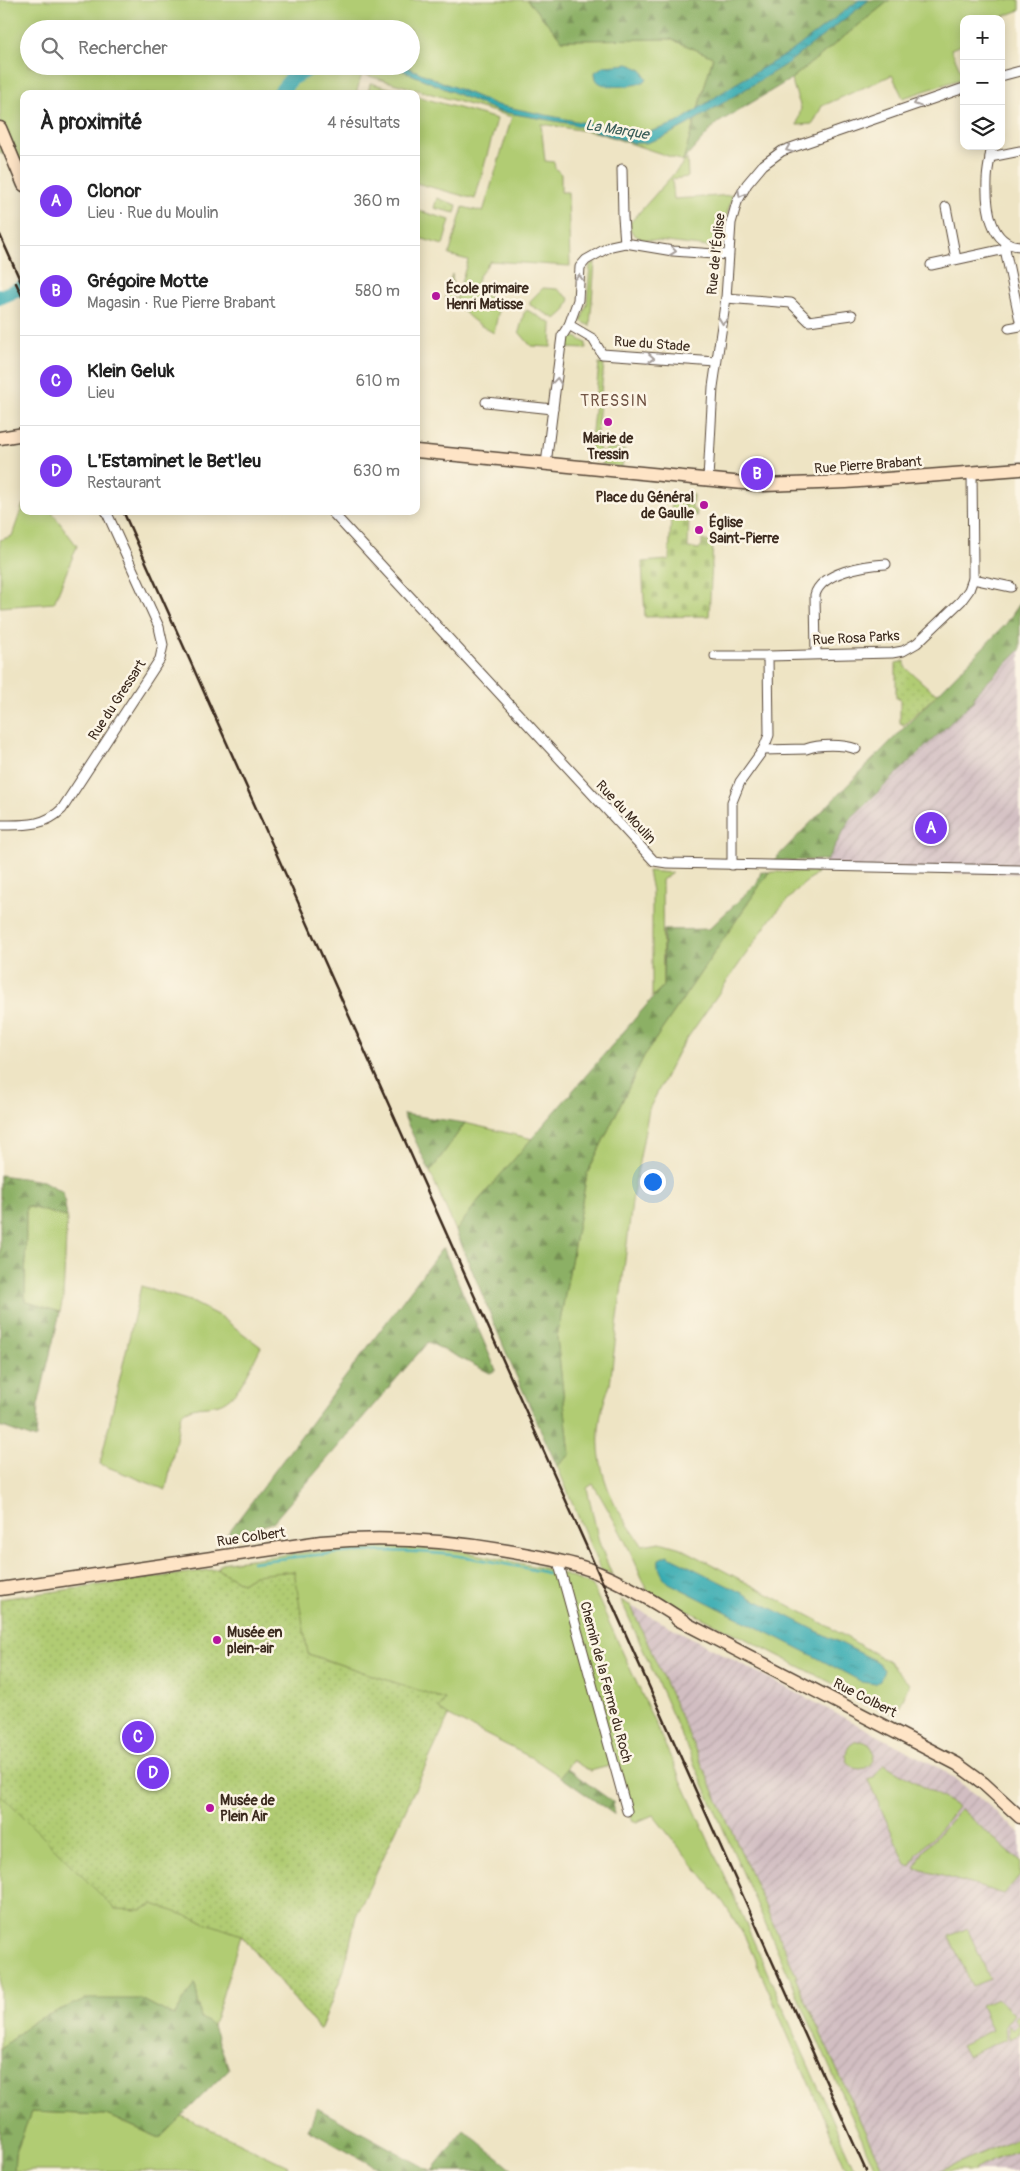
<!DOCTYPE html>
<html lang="fr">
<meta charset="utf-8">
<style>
body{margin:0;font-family:Pangolin,sans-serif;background:#f6f6f6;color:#222}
.controls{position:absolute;right:15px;top:15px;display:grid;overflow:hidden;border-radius:10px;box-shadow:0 2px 12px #0003}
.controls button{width:45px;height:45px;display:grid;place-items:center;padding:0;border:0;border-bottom:1px solid #e0e0e0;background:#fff;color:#222;font:25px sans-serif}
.you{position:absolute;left:652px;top:1181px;width:18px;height:18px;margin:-12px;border:4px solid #fff;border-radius:50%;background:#1a73e8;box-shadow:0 0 0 8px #1a73e833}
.badge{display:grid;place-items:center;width:32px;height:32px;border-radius:50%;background:#7c3aed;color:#fff;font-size:16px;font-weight:700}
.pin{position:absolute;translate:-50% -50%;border:2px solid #fff;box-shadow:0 1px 5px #0006}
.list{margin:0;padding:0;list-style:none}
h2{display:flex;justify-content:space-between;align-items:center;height:65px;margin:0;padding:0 20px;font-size:21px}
h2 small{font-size:16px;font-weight:400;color:#767676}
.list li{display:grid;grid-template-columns:32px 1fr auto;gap:15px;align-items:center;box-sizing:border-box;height:90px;padding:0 20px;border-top:1px solid #e0e0e0}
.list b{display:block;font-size:19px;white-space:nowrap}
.list p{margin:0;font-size:16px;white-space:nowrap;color:#767676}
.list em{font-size:16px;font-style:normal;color:#767676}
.icon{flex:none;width:28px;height:28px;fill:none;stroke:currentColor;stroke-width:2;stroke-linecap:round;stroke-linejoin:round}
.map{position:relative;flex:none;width:1020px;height:2171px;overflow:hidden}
.search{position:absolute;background:#fff;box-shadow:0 2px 12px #0003;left:20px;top:20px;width:400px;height:55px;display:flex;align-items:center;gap:12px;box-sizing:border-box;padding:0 18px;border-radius:28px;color:#767676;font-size:19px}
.panel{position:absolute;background:#fff;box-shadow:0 2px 12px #0003;left:20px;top:90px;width:400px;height:425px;border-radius:10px}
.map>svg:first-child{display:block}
.industrial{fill:url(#industrial-furrows)}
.green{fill:#b1cc73;stroke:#767b48;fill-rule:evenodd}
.forest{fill:url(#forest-firs);stroke:#646d42}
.cemetery{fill:url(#cemetery-stones);stroke:#767b48}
.park{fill:url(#park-dots);stroke:#767b48}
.water{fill:url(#water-ripples);stroke:#3a6b68}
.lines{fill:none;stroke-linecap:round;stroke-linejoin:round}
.stream{stroke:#39acb2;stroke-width:2.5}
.river{stroke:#39acb2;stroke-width:15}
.street-casing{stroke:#564637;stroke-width:11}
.secondary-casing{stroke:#564637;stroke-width:15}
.street{stroke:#fff;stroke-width:9}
.secondary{stroke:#fee4c6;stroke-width:12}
.rail{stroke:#3b2a1e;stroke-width:2.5}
.oneway{stroke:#a79f9a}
.poi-dot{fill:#b5179e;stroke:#fcf5e5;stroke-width:2}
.labels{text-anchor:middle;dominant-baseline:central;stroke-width:5;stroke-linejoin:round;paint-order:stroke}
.street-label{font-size:14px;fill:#3b2a1e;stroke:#fcf5e5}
.poi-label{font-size:14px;font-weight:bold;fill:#3b2a1e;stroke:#fcf5e5;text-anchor:start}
.water-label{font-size:15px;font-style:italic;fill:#3a5e59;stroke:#fcf5e5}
.quarter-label{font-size:16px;letter-spacing:1px;fill:#715444;stroke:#fcf5e5}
</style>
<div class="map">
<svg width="1020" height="2171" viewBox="0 0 1020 2171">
<defs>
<pattern id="industrial-furrows" width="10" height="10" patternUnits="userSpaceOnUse" patternTransform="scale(1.25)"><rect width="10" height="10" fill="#d2bec2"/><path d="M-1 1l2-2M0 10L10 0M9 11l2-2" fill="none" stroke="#b5a3a6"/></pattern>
<pattern id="forest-firs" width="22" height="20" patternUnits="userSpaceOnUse" patternTransform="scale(1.25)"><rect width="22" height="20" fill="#8cb065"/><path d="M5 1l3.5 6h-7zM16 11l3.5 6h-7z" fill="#748f53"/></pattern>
<pattern id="cemetery-stones" width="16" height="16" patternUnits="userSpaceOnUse" patternTransform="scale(1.25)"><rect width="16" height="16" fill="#b1cc73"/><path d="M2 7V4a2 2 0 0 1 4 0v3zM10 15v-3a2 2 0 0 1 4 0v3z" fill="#99af63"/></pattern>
<pattern id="park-dots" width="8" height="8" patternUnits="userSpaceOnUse" patternTransform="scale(1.25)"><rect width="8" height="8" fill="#b1cc73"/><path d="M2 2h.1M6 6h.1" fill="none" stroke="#99af63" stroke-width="1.8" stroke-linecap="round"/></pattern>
<pattern id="water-ripples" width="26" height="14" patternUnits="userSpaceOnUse" patternTransform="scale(1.25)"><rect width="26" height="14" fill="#39acb2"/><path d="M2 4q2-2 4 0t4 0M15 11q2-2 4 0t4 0" fill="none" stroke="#318c90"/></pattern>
</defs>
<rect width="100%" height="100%" fill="#fcf5e5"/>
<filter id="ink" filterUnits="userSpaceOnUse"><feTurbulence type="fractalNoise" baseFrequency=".02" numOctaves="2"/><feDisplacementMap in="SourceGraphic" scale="10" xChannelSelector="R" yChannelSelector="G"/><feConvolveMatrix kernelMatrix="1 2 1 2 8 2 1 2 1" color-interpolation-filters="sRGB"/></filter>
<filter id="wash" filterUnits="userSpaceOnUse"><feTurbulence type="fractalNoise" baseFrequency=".0096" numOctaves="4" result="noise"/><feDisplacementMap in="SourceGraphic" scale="20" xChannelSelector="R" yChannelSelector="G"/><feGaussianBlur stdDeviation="1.12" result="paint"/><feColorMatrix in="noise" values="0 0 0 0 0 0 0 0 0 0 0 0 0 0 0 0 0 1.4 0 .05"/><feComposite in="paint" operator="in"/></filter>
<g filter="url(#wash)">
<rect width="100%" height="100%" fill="#eee4c4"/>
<!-- industrial -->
<g class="industrial">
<path d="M1020,650V874L818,872L851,818L973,700L975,694Z"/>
<path d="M631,1606L940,1768L979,1797L1020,1833V2171H883L794,1976H796Z"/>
</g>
<!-- green -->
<g class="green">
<path d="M0,0H527L562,40L671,39L713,57L683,161L599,133L541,124L545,161L554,162L555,168L561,174V192H568L570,266L490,261L479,276L474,289L500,304L494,333C477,324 464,316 456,299L468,260L449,255L463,207L483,212L512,117L362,74L356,94H24V185L5,152L0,153ZM29,29H411V66H29Z"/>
<path d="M890,0H1020V10L997,19H964V44L951,49L964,78L903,98L892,75L822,106L813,124L797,125L801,108L791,79Z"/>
<path d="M370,83H371L409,94H368Z"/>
<path d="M416,96L497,119L475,199L416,183Z"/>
<path d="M687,159L688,177L672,179L674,199L733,195L726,217L722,242L716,248L642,239L633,234L628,225Z"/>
<path d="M416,210L450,220L443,245L416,237Z"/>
<path d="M595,262L590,326L581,321L587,304L590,265Z"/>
<path d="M452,274L453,296L456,305L449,304L445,299Z"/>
<path d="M543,288L557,289L570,299L565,311L556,319L530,305V301Z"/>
<path d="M527,310L552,324L551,347L531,346L519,332L524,313Z"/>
<path d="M572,335L586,343V349L564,348L565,337Z"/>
<path d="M599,364H604L596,441L600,450L599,460L589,459Z"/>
<path d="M608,448L625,450L622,467L602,464L604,451Z"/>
<path d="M23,504L24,511H51L77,546L54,603L0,607V540L12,536Z"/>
<path d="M648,871L672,873L662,880L663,986L652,997V891Z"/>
<path d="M769,872H818L798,889L772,917L679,1050L649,1109L633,1194L610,1385C594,1423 595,1462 613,1500C620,1516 633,1531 642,1545L660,1542L681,1548L817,1620L889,1662L909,1684L896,1716L744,1638L647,1591C633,1553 614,1519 593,1484L587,1488L599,1542L612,1575L600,1569L557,1466L570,1455L557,1338L587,1174L644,1056Z"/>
<path d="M465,1123L533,1139L478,1201L456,1231L430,1172Z"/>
<path d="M26,1206L67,1217L63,1298L60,1312L25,1302Z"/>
<path d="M141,1286L190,1301L221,1317L261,1347C251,1365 240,1397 219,1404C205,1408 193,1404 181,1414L166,1490L100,1464Z"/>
<path d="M397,1546L462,1551L552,1570L592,1585L727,1881L855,2171H847L745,1937L723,1902L653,1815L637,1822L632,1820L617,1764L590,1771L572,1760L561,1777L534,1759L449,1716L438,1709L417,1690L308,1654L255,1575L242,1583L217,1569L221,1563C280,1555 338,1547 397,1546Z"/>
<path d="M621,1600L631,1606L797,1977H795L883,2171H876Z"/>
<circle cx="860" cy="1755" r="14"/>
<path d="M884,1764L958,1807L938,1832L917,1854L911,1866L906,1864L868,1780L874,1777Z"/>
<path d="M0,1794L115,1909L111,1882L342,1974L320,2030L241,1935L213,2026L201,2019L195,1984L174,2016L141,1999L34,2021L0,2049Z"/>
<path d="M961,1809L1020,1862V1875L1004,1894L915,1868L923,1852Z"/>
<path d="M967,1928L990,1979L972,1986L949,1936Z"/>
<path d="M997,1998L1014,2014L1005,2026L1006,2039L967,2056L961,2045L992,2030L981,2005Z"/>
<path d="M1017,2015L1020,2018V2033L1009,2039L1008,2025L1013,2030L1018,2024L1013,2019Z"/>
<path d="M31,2112L106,2115L160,2138L182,2116L288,2166L286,2171H14L15,2154Z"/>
<path d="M1020,2137V2149L974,2169V2171H939Z"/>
</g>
<!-- forest -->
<g class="forest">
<path d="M527,0H890L791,79L716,124L683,161L713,57L671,39L562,40Z"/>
<path d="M1020,603V650L975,694L974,700L851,818L827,860L773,861L1006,624Z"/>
<path d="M761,872H769L644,1056L587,1174L557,1338L570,1455L557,1466L510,1362L456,1231L478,1201L663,986L664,930L709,929L757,883Z"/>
<path d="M403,1114L465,1123L430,1172Z"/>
<path d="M0,1175L43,1181L63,1192L67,1217L26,1206L25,1301L60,1312L38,1405L36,1439L0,1426Z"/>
<path d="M443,1247L496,1370L490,1373L428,1342L273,1522L222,1541Z"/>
<path d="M566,1768L613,1802L615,1815L561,1777Z"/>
<path d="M195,1983L201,2018L213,2026L229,2069L160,2138L106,2115L31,2112L15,2154L14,2171H0V2049L34,2021L85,1999H141L174,2016Z"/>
<path d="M317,2108L431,2171L464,2130L514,2171H383L308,2130Z"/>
</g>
<!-- cemetery -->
<path class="cemetery" d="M672,494L693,495L692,509L696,511L697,516L689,515L688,548L699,549L702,545V540L713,543L709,616L645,617L642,562L669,560Z"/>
<!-- park -->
<g class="park">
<path d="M437,198L457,205L455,213L434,208Z"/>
<path d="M905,661V667L932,691L938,693L904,725L900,723V698H896V663Z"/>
<path d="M217,1569L242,1583L255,1575L294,1571L308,1654L445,1699L439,1709L449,1716L356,1916L344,1970L320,2030L241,1935L153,1904L141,1910L115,1909L0,1794V1599Z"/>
</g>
<!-- water -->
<g class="water">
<path d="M859,0H869L788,63L687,125L664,137L646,143H634L572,124L497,111L392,66H404L497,105L619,130L646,133L677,123L735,84L792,51Z"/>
<path d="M629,64L642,70L647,79C641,87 608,89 600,83C596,81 595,77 595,72L604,66Z"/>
<path d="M667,1555L878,1662L884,1670L880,1681L875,1684L862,1682L808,1653L669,1583C663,1578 657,1568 659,1559Z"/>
</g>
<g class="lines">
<!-- stream -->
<path class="stream" d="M252,1562C309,1555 374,1548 431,1553C471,1556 510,1565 548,1573"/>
<!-- river -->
<g class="river">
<path d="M279,94L291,79L314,66"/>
<path d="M0,297L24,287"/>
</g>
</g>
</g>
<g filter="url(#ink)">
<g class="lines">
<!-- street casing -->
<g class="street-casing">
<g id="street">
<path d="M1001,76L1020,71"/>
<path d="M991,146C991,158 987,169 987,181C986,206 990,245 1020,246"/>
<path d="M990,157L1020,151"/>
<path d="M622,169L623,217L625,243"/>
<path d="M946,207L956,259"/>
<path d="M1006,244L1005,249L1020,321"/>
<path d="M931,265L1005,249"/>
<path d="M726,298L791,303L809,321L852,315"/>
<path d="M569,325L593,339L602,354L716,362"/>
<path d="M1009,328L1020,326"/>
<path d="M486,402L553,409"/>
<path d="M546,464L562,336L569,325L578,300L580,267L586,260L611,246L625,243L673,251L728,255"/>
<path d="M708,479L713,387L726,298L731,223L737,202L747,184L763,165L782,151L964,88"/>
<path d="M331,511L654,861L667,863L1020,870"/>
<path d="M973,579L1011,587"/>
<path d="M816,654L815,595C821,572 866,565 886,564"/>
<path d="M715,656H768"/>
<path d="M763,750L806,749C819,744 843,744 856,749"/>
<path d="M0,825C24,825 44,827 62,809L160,659L163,645L159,627L106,511"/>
<path d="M732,865V802L740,782L763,750L769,735L768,656L892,653L903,651L917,643L961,601L969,590L973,579V569L972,473"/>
<path d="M558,1561L627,1811"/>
</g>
</g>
<!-- secondary casing -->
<g class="secondary-casing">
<g id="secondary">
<path d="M0,128L24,185"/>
<path d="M0,438L24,434"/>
<path d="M416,451L764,485L846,482L1020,469"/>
<path d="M0,1589L321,1542C384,1536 444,1540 507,1551C534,1556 562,1560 588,1569C623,1582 655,1602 685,1622"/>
<path d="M677,1619L957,1764L983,1783L1020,1817"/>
</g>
</g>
<!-- street -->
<use href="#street" class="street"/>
<!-- secondary -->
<use href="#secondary" class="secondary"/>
<!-- rail -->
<g class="rail">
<path d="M0,235L24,289"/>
<path d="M16,283L24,300"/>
<path d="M123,511L866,2171"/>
</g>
</g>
<!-- one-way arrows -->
<defs><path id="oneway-chevron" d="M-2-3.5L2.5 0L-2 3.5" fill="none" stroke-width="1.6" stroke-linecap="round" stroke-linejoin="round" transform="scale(1.25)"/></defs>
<g class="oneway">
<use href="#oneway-chevron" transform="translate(917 103) rotate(161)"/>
<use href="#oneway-chevron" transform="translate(789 149) rotate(158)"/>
<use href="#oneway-chevron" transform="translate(741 194) rotate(118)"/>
<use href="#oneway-chevron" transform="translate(673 251) rotate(7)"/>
<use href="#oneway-chevron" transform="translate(579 278) rotate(-87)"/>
<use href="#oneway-chevron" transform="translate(723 321) rotate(98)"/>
<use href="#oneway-chevron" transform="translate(651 358) rotate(4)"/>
<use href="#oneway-chevron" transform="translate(557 381) rotate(-84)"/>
</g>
</g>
<!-- markers -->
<g class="poi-dot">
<circle cx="436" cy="296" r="5"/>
<circle cx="608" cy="422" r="5"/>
<circle cx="704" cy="505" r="5"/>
<circle cx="699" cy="530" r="5"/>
<circle cx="217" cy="1640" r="5"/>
<circle cx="210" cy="1808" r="5"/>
</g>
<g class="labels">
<!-- street labels -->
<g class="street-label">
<text transform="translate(716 254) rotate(-84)">Rue de l'Église</text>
<text transform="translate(652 344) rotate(4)">Rue du Stade</text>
<text transform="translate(868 465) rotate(-4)">Rue Pierre Brabant</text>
<text transform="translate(856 638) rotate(-3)">Rue Rosa Parks</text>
<text transform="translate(117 700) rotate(-57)">Rue du Gressart</text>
<text transform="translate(626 812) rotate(47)">Rue du Moulin</text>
<text transform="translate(251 1537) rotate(-8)">Rue Colbert</text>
<text transform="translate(606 1682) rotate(75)">Chemin de la Ferme du Roch</text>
<text transform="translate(865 1698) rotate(27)">Rue Colbert</text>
</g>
<!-- poi labels -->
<g class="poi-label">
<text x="446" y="288">École primaire<tspan x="446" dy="16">Henri Matisse</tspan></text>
<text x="608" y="438" text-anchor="middle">Mairie de<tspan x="608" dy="16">Tressin</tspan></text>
<text x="694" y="497" text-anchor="end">Place du Général<tspan x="694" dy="16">de Gaulle</tspan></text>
<text x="709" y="522">Église<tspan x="709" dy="16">Saint-Pierre</tspan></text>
<text x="227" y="1632">Musée en<tspan x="227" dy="16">plein-air</tspan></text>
<text x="220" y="1800">Musée de<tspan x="220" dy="16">Plein Air</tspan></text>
</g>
<!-- water labels -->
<g class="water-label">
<text transform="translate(617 130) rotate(9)">La Marque</text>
</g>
<!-- quarter labels -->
<g class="quarter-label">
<text x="614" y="401">TRESSIN</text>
</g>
</g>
</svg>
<div class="controls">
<button>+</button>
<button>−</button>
<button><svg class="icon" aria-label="layers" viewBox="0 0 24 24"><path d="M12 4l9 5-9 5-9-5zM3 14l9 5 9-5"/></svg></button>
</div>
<div class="you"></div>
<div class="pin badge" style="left:931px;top:828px">A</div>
<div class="pin badge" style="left:757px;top:474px">B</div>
<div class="pin badge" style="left:138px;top:1737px">C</div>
<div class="pin badge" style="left:153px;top:1773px">D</div>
<div class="search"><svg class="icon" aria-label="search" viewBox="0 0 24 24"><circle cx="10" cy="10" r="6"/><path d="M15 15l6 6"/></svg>Rechercher</div>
<section class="panel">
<h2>À proximité<small>4 résultats</small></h2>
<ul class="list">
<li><span class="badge">A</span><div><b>Clonor</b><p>Lieu · Rue du Moulin</p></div><em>360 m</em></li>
<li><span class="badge">B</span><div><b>Grégoire Motte</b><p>Magasin · Rue Pierre Brabant</p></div><em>580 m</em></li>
<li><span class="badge">C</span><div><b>Klein Geluk</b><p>Lieu</p></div><em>610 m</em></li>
<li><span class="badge">D</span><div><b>L'Estaminet le Bet'leu</b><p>Restaurant</p></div><em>630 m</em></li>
</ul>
</section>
</div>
